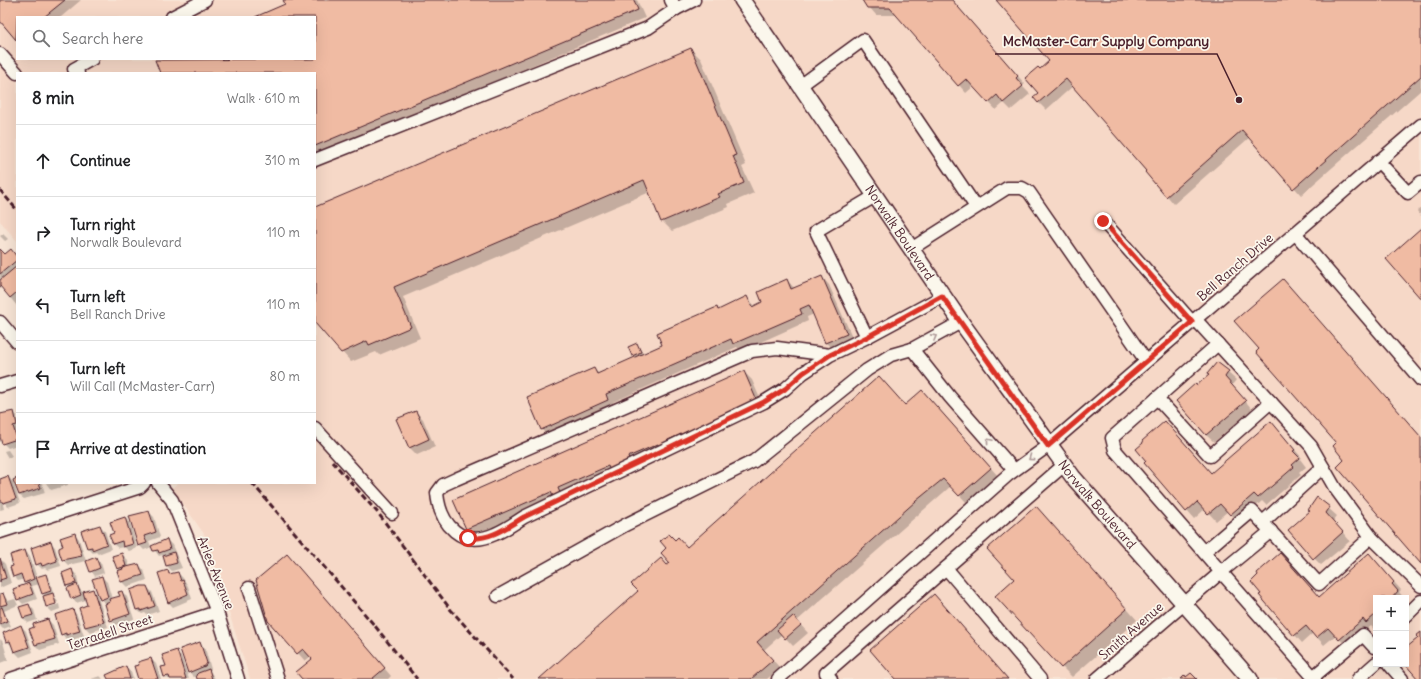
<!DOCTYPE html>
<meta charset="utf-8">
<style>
body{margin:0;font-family:Delius,sans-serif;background:#f6f6f6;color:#202124}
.controls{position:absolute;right:12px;bottom:12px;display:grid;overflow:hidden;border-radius:0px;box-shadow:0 4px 16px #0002}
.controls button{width:36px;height:36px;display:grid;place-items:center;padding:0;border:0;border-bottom:1px solid #e0e0e0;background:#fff;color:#202124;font:20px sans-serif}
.stop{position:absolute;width:12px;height:12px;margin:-9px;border:3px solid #d93025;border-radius:50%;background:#fff}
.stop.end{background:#d93025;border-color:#fff;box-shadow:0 1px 4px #0008}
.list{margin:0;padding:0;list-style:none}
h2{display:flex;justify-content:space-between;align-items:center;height:52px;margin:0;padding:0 16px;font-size:17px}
h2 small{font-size:13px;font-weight:400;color:#757577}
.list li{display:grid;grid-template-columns:26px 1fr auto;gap:12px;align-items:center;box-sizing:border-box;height:72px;padding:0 16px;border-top:1px solid #e0e0e0}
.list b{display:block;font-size:15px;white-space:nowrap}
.list p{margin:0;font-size:13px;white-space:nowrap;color:#757577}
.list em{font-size:13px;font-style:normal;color:#757577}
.icon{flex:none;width:22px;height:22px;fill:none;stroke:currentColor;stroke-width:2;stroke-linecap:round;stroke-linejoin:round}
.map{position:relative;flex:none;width:1421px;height:679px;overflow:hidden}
.search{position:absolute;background:#fff;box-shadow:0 4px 16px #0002;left:16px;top:16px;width:300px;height:44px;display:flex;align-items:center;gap:10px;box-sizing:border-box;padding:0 14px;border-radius:0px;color:#757577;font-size:15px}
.panel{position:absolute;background:#fff;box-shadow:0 4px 16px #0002;left:16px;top:72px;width:300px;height:412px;border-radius:0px}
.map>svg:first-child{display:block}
.built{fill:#f6d8c7;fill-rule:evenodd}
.shadow{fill:#0003}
.building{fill:#f0bba3;stroke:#4a1f2b}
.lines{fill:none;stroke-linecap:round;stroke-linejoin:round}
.minor-casing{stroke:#4a1f2b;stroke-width:15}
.major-casing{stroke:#4a1f2b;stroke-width:18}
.minor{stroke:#fbf7ec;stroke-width:12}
.major{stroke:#fbf7ec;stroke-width:15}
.rail{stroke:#4a1f2b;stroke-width:3;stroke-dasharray:6 3;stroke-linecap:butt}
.oneway{stroke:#ab9695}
.route{stroke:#d93025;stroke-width:5}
.labels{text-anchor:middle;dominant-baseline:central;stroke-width:3.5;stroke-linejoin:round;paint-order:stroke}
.street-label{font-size:13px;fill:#4a1f2b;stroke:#fbf7ec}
.leader{fill:none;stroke:#4a1f2b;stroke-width:1.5}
.callout-dot{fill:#4a1f2b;stroke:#fbf7ec;stroke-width:1.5}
.callout-label{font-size:14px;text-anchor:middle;font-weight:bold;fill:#4a1f2b;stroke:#fbf7ec;stroke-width:3.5;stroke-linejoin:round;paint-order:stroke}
</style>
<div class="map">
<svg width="1421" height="679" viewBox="0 0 1421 679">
<rect width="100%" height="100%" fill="#f8e5d6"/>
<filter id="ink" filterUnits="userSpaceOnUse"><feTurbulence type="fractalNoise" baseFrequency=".025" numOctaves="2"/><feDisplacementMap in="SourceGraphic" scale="8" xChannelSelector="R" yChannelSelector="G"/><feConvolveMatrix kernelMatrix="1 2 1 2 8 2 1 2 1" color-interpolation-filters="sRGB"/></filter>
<g filter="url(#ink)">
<!-- built -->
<path class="built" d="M0,0H1421V679H250L204,534L172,488L178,483H315V73H17V241L0,221ZM17,17H315V59H17ZM1376,598H1406V664H1376Z"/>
<!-- shadow -->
<g class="shadow">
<path d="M0,0H81L61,17H17V40L0,20Z"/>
<path d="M286,0H637L645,18L315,157V73H161L156,60L315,59V17H258L286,5Z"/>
<path d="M863,0H952L1025,84L1022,86L1030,94L1011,110L1004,103L996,110L974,86L966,93L897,15H876Z"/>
<path d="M997,0H1421V90L1301,195L1250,137L1174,204L1073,86L1046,110L1039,103L1034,97L1040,93V70L1051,61Z"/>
<path d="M691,49L701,59L746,165L742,167L754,193L728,204L729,207L672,231L662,221L650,192L403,297L420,338L379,355L376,352L351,362L315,322V208Z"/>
<path d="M1421,208V216L1417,211Z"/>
<path d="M3,234L8,239L5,241L0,236Z"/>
<path d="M0,250L5,255L17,257V306L0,285Z"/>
<path d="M822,277L829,285L854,341L834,350L826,343L814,314L807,317L808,321L741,351L737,347L613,402L615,408L549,437L542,430L594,369L599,374L635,358L630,348L636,345L645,354L664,346L717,308L719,310L747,297L755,306L764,302L787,280L795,289Z"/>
<path d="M1217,363L1236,380L1232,385L1252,409L1214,442L1206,435L1198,387L1210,376Z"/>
<path d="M744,372L752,380L764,408L675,447L677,451L668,454L665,451L635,465L637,470L619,478L614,474L474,536L467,528Z"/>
<path d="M930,399L998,476L967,503L951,486L797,621L808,633L793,646L782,634L764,650L780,668L767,679H540L671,563L675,541L688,548L905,406Z"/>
<path d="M14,412L17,416V445L8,448L3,443L0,432V415Z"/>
<path d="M416,412L423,419L435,447L417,455L410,448Z"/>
<path d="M1165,422L1212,474L1278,430L1302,458L1300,459L1306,467L1299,473L1301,475L1266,505L1262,501L1239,522L1228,511L1216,521L1205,509L1194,519L1187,511Z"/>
<path d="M8,450L12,456L8,458L4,451Z"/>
<path d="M8,477L13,482L20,503L8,507L5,503L3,504L4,509L0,510V480Z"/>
<path d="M17,479V483H42L45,493L24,499L19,495L14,480Z"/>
<path d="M46,483H68V485L51,490Z"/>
<path d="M1318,499L1337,516L1333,521L1350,541L1321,565L1314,558Z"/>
<path d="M1036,507L1137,620L1072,677L1062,667L1016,579Z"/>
<path d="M149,512L154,517L160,537L149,541L151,547L167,540L172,545L182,568L172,571L167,566L162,555L159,556L152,547L144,550L139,545Z"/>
<path d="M125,518L130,523L137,548L129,551L124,547L118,548L113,544Z"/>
<path d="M100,526L105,531L111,549L98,554L96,552L93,553L88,548Z"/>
<path d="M75,534L79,539L86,561L68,565L63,560L60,548L64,547Z"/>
<path d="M50,542L55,547L61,566L48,570L45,568L42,569L37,564Z"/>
<path d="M25,551L30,556L37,578L46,575L50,580L54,596L58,602L48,606V608L59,604L60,609L52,612L47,607L44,597L45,596L40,584L32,586L37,599L23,604L18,599L27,585L24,579L18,581L14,576L15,567Z"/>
<path d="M122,554L127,559L130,568L139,565L144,570L147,580L127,587L122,582L118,572L120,571L118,568Z"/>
<path d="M1280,554L1319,598L1377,562L1401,590L1399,592L1404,598H1376V628L1374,629L1371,626L1347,647L1336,635L1324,645L1313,633L1302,643L1260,595Z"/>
<path d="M96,558L101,563L104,573L95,576L91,571Z"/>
<path d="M0,559L5,564L11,583L0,588Z"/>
<path d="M294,563L391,676L388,679H303L313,659L311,656L305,661L269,620Z"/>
<path d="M72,571L77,575L79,588L83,593L92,590L97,595L108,627L90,632L85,627L88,606L86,600L76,603L72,598L70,588L67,585Z"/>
<path d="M167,571L171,575L178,573L183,578L188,586L192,599L173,607L168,602Z"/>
<path d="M102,577L107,582L112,599L121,596L122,592L127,597L134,619L116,625L111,620L106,604L101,599Z"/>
<path d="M147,587L152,592L159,611L147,615L145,613L142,614L137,610Z"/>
<path d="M3,594L8,601L15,599L18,605L4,611L11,626L3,629L0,626V595Z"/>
<path d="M934,596L944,606L1008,679H896Z"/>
<path d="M29,605L34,610L37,620L28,623L23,618L20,608Z"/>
<path d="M72,610L77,615L84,636L72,640L70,638L66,639L62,634Z"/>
<path d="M48,620L53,625L59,644L40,650L35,645L30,629Z"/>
<path d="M21,626L26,631L33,652L20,657L15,652L13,646L7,642Z"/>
<path d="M0,639L3,642L8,660L0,663Z"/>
<path d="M200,643L205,648L211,669L210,671L215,679H198L197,676L194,677L189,672Z"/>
<path d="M176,651L181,656L189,679H168L165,676L167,667Z"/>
<path d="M151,659L156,664L161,679H139L140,665Z"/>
<path d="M126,668L131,672L133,679H109Z"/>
<path d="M100,676L103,679H91Z"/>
</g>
<!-- building -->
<g class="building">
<path d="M0,0H65L44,17H17L16,40L0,21Z"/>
<path d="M283,0H634L638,10L315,146V73H160L155,60L315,59V17H255L285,4Z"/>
<path d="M862,0H952L1018,76L1016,78L1023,86L1003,103L997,95L988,103L966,79L958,86L890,8H867Z"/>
<path d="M996,0H1421V76L1293,189L1242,130L1166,197L1145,172L1146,171L1066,79L1038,103L1033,97L1038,93L1025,78L1038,67L1040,69L1049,61Z"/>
<path d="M691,48L736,155L733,156L744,183L718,194L720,197L661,222L644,180L394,287L411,327L369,345L367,341L341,353L315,323V207Z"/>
<path d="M1421,228V299L1386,259Z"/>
<path d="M0,249L5,254L11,249L17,257V260L0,274Z"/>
<path d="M17,266V292L10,298L0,286V280Z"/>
<path d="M822,276L847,334L825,343L809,305L800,309L802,314L733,344L731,339L606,394L608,400L541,430L527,397L594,368L597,374L662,345L657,333L717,307L718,310L747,296L752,307L762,302L758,292L787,279L791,289Z"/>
<path d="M1283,279L1421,437V564L1337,467L1344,460L1333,446L1336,443L1256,352L1259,349L1234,321Z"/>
<path d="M637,343L641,352L632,356L628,347Z"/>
<path d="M1217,362L1229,371L1225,377L1246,401L1206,435L1176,401L1196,383L1197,385L1209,375L1207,374Z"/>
<path d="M744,371L757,401L668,440L670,443L660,448L658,444L628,457L630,463L610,471L608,466L558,488L560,493L553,496L551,492L466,529L453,500Z"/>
<path d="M879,376L905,405L922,390L991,468L959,496L943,479L916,501L757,642L773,660L751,679H539L638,591L631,584L661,558L667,565L670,563L661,553L666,548L660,541L669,534L675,540L678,537L687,547Z"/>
<path d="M14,411L17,425L13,426L17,439L2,444L0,437V414Z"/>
<path d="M416,411L429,439L409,448L396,419Z"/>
<path d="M1165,421L1211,473L1271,421L1295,450L1293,451L1300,458L1292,465L1294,467L1258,498L1254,494L1230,515L1220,504L1208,514L1197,502L1186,512L1144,463L1146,461L1136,449L1143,443L1142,441Z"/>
<path d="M8,476L16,499L3,503L0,499V479Z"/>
<path d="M17,478V483H39L41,488L19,495L13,480Z"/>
<path d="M1317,497L1330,507L1326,513L1343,532L1313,559L1288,530L1310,511L1308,510Z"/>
<path d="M1036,506L1127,609L1061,668L995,596L1014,579L987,549Z"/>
<path d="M149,511L156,532L144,536L147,543L138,546L129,516Z"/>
<path d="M125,517L133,544L123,547L122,541L113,544L109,535L114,533L110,522Z"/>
<path d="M100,525L107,544L92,550V547L87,548L81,531Z"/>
<path d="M75,533L82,556L62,560L59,551V548L63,546L60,538Z"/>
<path d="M167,539L170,549L159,553L158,550L153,551L151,546Z"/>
<path d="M51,541L57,561L42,566L41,563L36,565L31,548Z"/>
<path d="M25,550L34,579L24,583L21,574L13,577L10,567L13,566L10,555Z"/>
<path d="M174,552L177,563L166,566L163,556Z"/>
<path d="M122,553L126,566L117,569L112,556Z"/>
<path d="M1280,553L1319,597L1369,553L1394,582L1392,584L1398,591L1392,598H1376V614L1366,623L1363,619L1339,640L1328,628L1316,638L1306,626L1294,636L1259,595L1261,594L1251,582L1258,575L1257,573Z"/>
<path d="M287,554L385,668L372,679H302L296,672L312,659L303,649L297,654L268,621L256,580Z"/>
<path d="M96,557L100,568L90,572L86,561Z"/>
<path d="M0,558L6,578L0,580V582Z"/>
<path d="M139,564L143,575L121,582L117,571L123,569L122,568Z"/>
<path d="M72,569L76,583L66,586L62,573Z"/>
<path d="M168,570L169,574L178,572L181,581L183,580L188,594L168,603L158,573Z"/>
<path d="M46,574L51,591L42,594L36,577Z"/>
<path d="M102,576L108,597L100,600L92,579Z"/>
<path d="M29,583L33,594L17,600L13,589Z"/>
<path d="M77,584L81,595L71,599L67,588Z"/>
<path d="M141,586H147L155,606L141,611V609L136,610L130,590Z"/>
<path d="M93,589L104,622L85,627L79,608L87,605L83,592Z"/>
<path d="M122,591L130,614L110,621L105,604L110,602L109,599L120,596L118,592Z"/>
<path d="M3,593L7,604L0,606V594Z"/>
<path d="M53,593L56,604L46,607L43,596Z"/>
<path d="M934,594L1008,679H895L870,650Z"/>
<path d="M29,604L33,615L23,618L19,607Z"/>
<path d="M2,607L7,621L0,624V608Z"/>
<path d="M73,609L80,631L66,635V633L61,635L55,615Z"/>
<path d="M793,616L801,625L785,639L777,630Z"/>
<path d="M48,619L55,639L35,645L29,629L34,627L33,624Z"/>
<path d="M21,625L29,647L14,652L10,641L6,642L3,633Z"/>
<path d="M1421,632V679H1418L1405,664L1406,648L1418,638L1416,636Z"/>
<path d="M200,642L207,663L205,666L188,673L180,649Z"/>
<path d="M177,650L186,679H170L169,676L164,677L161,667L166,666L162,655Z"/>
<path d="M151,658L158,679H138L134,666L139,665L138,662Z"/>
<path d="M126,666L130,679H108L106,675Z"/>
<path d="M209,669L212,679H197L196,675L198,673Z"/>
<path d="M1191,673L1197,679H1181L1185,675L1186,677Z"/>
</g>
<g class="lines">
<!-- minor casing -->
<g class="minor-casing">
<g id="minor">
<path d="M671,0L676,9L694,0"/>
<path d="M172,17L205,0"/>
<path d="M0,54L17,73"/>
<path d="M78,73L74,69L92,59"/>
<path d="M800,86L863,40L976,207"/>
<path d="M315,160L648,28L676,9"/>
<path d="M1378,161L1408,193L1421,182"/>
<path d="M875,196L816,231L867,337L943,296"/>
<path d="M1103,221L1192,322"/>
<path d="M1295,233L1421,380"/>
<path d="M911,249L1007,188H1022L1029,192L1146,361"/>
<path d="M1195,319L1311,446L1335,488L1372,538L1421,586"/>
<path d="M0,322L17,342"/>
<path d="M961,322L912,349L950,397L1014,470"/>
<path d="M1218,344L1112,438L1115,450L1221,572L1271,531"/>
<path d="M830,355L777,348L752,351L456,479L443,485L437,493C440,525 462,549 495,534C505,530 515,523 524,517L764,402L785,389L803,373L830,355L867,337"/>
<path d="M0,386L17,381"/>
<path d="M1157,398L1210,456L1271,402"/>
<path d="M315,428L392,513"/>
<path d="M158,483L172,500L217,612L238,679"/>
<path d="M1263,522L1323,467"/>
<path d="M0,532L140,487L144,483"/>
<path d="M1204,552L1252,511L1319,584L1371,537"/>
<path d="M946,568L1064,465"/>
<path d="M249,588L278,679"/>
<path d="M498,596L627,524L754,461L867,370L891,355L912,349"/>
<path d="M1406,616L1421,601"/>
<path d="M1389,664L1402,679"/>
<path d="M1313,677L1363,635L1374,647L1376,645"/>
<path d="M11,679L217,612"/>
<path d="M778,679L1008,475L1048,446L1421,125"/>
<path d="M831,679L826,673L946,568L1040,679"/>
<path d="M1097,679L1221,572L1315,679"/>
<path d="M1358,679L1376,663"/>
</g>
</g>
<!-- major casing -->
<g class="major-casing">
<g id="major">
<path id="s1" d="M742,0L961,322L1073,477L1250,679"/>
</g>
</g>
<!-- minor -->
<use href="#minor" class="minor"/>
<!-- major -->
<use href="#major" class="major"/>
<!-- rail -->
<g class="rail">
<path d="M0,190L17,210"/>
<path d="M332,461L378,513L451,610L513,679"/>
<path d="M252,483L375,626L417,679"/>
</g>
</g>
<!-- one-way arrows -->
<defs><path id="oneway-chevron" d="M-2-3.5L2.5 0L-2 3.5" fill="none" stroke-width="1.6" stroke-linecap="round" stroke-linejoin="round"/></defs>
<g class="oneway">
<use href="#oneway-chevron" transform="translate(934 337) rotate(-29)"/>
<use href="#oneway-chevron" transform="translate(989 441) rotate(-130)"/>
<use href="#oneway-chevron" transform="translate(1031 458) rotate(144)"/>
</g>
</g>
<g class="lines" filter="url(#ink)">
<!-- route -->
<path class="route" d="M468,538C490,540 506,528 524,517L764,402L785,389L803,373L830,355L867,337L942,296L1048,446L1192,322L1103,221"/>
</g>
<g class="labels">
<!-- street labels -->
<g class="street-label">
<text stroke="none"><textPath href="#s1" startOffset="281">Norwalk Boulevard</textPath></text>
<text transform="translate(1235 267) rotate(-41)">Bell Ranch Drive</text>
<text stroke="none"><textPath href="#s1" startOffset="617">Norwalk Boulevard</textPath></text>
<text transform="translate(216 573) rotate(68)">Arlee Avenue</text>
<text transform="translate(1131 631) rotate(-41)">Smith Avenue</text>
<text transform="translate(110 632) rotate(-18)">Terradell Street</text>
</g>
</g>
<!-- callouts -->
<path class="leader" d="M1239 100L1217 54H995"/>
<circle class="callout-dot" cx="1239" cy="100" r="4"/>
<g class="callout-label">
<text x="1106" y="46">McMaster-Carr Supply Company</text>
</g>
</svg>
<div class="controls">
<button>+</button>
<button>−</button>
</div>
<div class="stop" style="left:468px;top:538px"></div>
<div class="stop end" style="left:1103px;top:221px"></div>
<div class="search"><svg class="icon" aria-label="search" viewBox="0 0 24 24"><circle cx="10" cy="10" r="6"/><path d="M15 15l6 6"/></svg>Search here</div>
<section class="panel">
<h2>8 min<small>Walk · 610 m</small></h2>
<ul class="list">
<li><svg class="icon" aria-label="ahead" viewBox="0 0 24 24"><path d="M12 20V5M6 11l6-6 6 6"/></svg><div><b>Continue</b></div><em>310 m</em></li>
<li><svg class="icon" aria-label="right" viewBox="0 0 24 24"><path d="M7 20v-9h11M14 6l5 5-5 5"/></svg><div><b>Turn right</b><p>Norwalk Boulevard</p></div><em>110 m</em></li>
<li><svg class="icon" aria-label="left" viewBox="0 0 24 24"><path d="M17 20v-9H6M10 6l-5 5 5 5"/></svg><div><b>Turn left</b><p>Bell Ranch Drive</p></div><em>110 m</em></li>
<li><svg class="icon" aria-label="left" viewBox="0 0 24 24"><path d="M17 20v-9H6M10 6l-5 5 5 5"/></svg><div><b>Turn left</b><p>Will Call (McMaster-Carr)</p></div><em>80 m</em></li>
<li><svg class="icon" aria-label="arrive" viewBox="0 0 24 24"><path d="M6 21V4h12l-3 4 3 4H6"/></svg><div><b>Arrive at destination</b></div></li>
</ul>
</section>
</div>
